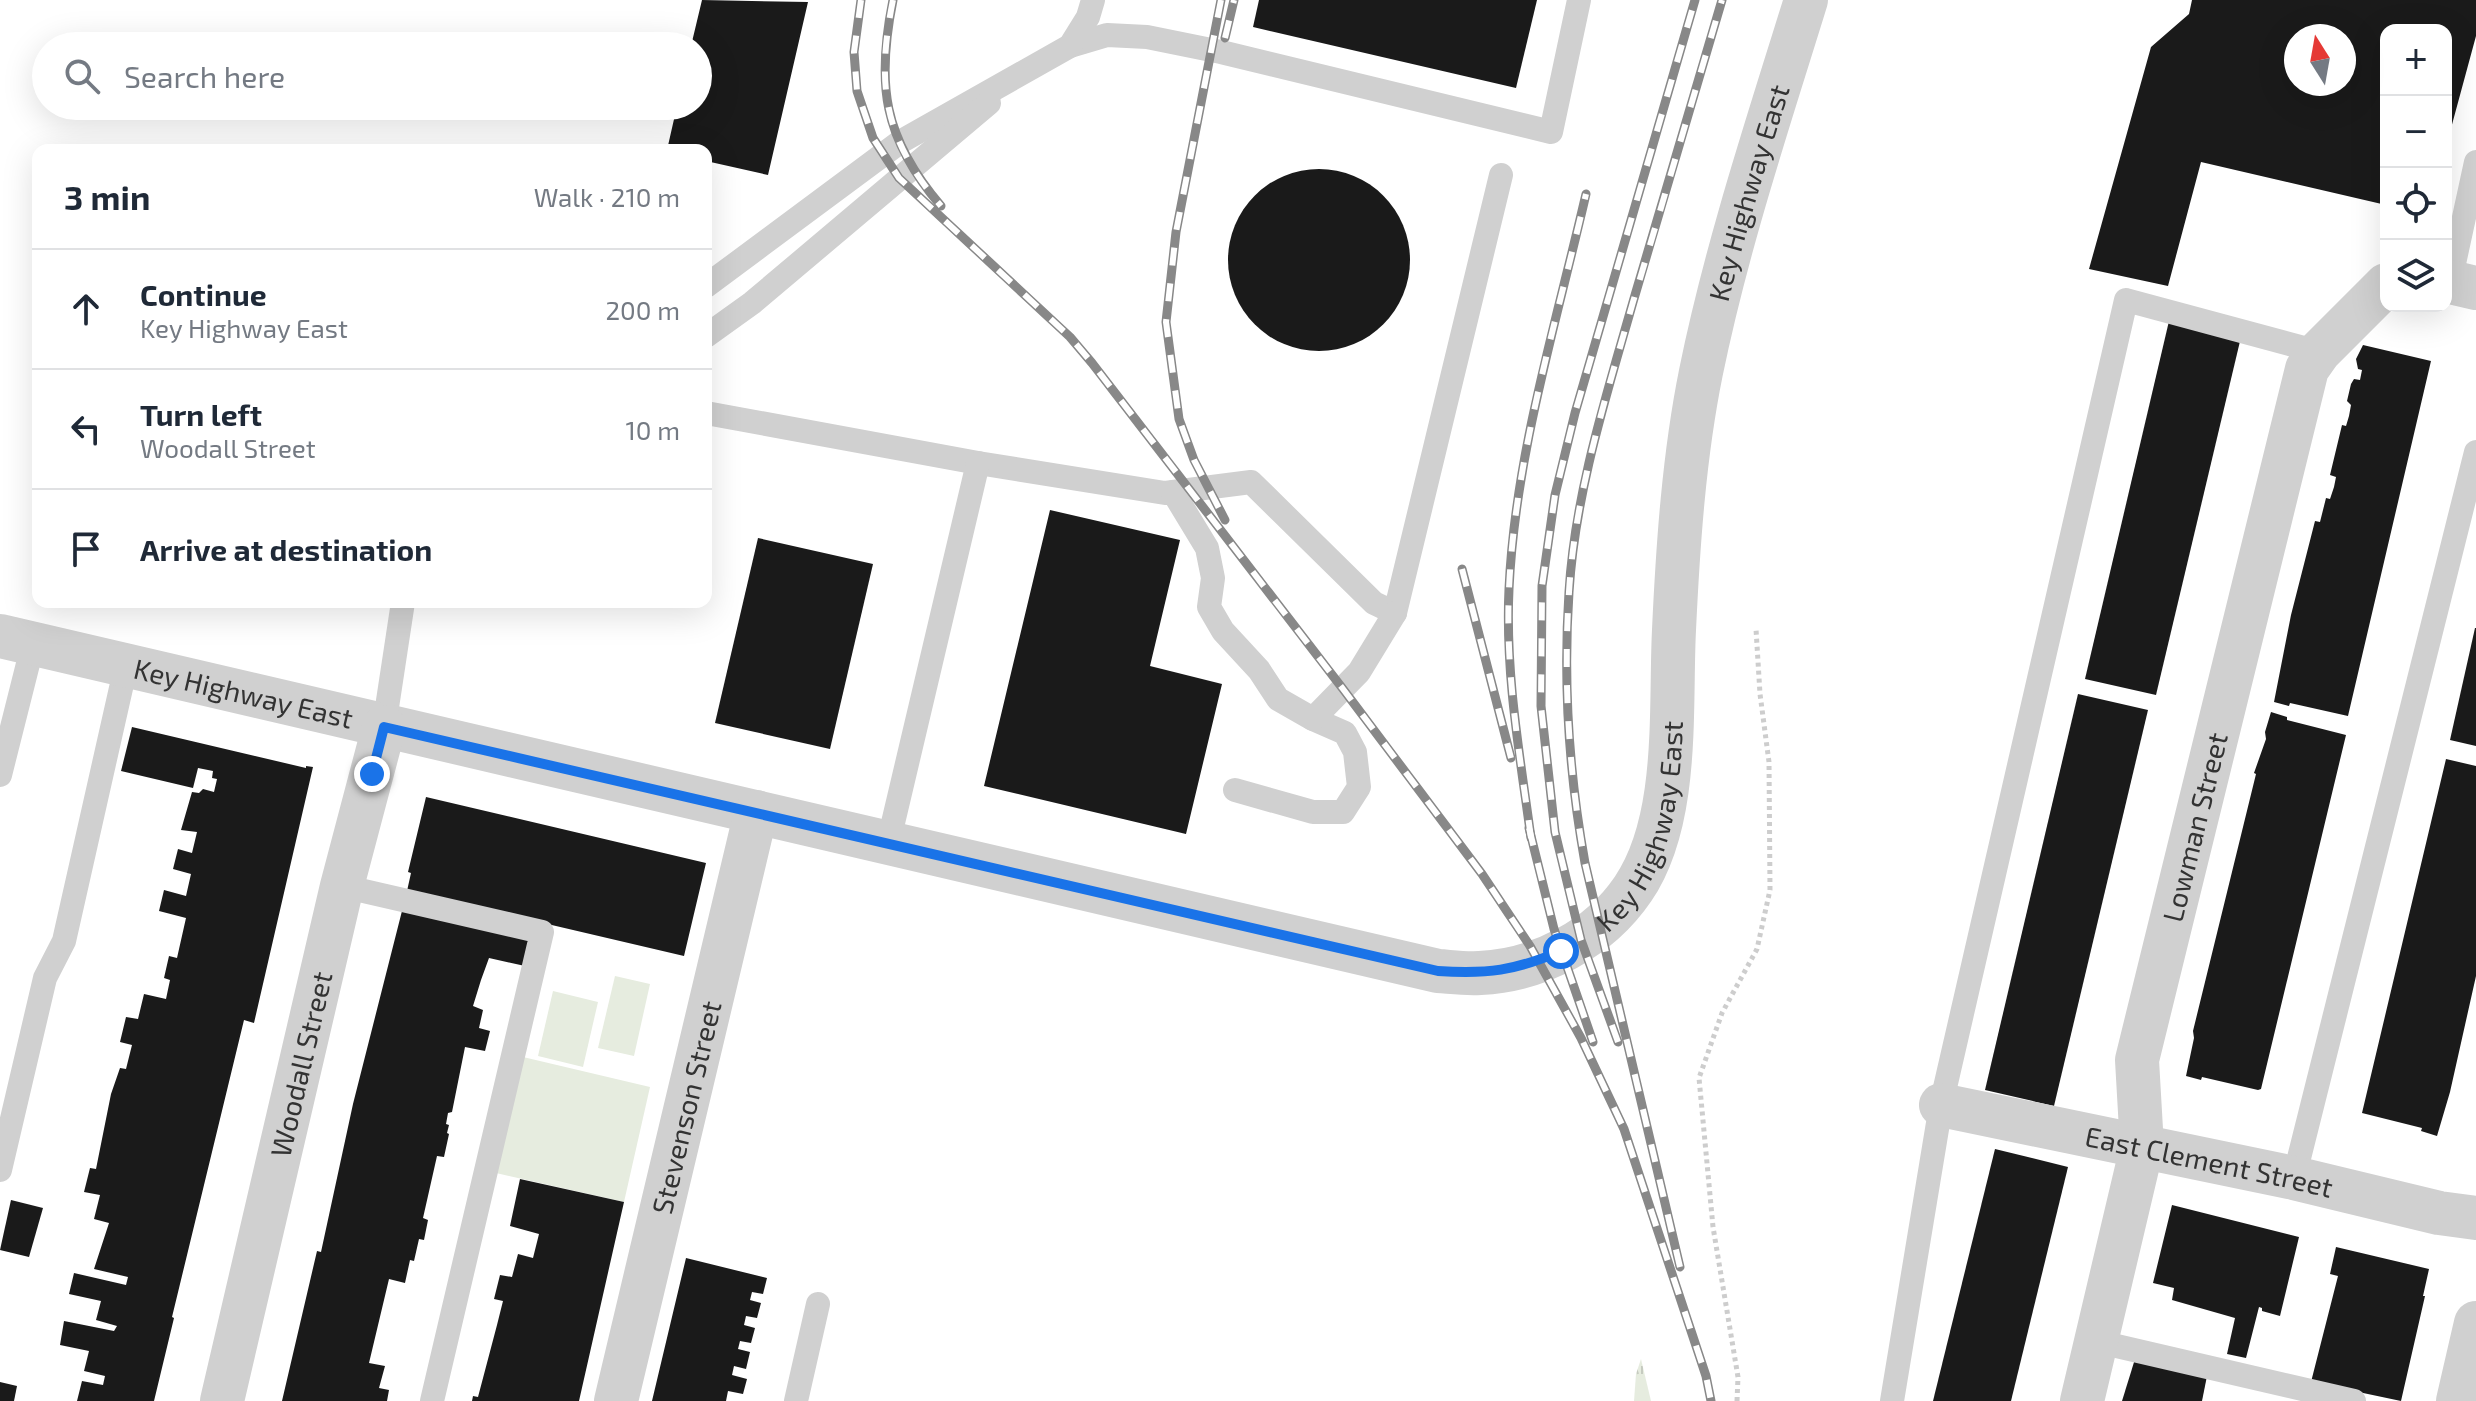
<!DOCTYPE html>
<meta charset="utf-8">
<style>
body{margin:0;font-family:"Exo 2",sans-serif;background:#f6f6f7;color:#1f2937}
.controls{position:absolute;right:24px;top:24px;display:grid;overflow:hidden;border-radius:16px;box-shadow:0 8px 32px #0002}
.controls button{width:72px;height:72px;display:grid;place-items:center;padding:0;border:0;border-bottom:2px solid #e0e1e3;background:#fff;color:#1f2937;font:40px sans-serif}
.compass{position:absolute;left:2284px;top:24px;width:72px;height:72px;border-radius:50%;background:#fff;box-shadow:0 8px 32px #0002;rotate:349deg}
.stop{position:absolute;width:24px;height:24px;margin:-18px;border:6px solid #1a73e8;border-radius:50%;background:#fff}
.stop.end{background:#1a73e8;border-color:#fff;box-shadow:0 2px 8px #0008}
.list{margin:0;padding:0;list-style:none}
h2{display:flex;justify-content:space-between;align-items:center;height:104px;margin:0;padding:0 32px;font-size:34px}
h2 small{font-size:26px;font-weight:400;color:#747a83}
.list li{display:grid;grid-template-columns:52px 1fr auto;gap:24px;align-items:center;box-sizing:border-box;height:120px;padding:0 32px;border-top:2px solid #e0e1e3}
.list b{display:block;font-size:30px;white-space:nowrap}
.list p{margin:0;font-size:26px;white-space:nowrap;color:#747a83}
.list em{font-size:26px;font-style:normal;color:#747a83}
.icon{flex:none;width:44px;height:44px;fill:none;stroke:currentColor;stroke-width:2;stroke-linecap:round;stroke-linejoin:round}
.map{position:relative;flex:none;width:2476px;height:1401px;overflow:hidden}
.search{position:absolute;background:#fff;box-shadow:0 8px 32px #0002;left:32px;top:32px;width:680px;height:88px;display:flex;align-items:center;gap:20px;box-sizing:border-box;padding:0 28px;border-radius:44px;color:#747a83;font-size:30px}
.panel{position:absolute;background:#fff;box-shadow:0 8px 32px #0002;left:32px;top:144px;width:680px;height:464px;border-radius:16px}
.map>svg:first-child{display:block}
.grass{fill:url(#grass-tufts)}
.park{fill:#e6ecdf}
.building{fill:#1a1a1a;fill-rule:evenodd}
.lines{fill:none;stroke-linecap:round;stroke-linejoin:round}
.path{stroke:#cdcdcd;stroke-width:5;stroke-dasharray:4 4;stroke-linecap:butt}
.service{stroke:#d0d0d0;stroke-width:24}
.minor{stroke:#d0d0d0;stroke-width:44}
.rail-casing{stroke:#888;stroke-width:9}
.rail{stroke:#fff;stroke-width:6;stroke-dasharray:18;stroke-linecap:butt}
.route{stroke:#1a73e8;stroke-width:10}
.labels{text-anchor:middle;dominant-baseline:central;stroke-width:8;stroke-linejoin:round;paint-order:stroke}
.street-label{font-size:28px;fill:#333;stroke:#fff}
</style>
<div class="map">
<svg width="2476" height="1401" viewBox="0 0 2476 1401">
<defs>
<pattern id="grass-tufts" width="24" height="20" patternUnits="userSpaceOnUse" patternTransform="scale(2)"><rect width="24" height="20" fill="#e6ecdf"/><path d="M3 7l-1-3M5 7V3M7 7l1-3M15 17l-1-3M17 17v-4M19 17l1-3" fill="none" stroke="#c6cbc0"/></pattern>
</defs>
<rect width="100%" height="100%" fill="#fff"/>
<!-- grass -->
<path class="grass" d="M1641,1359L1651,1401H1634L1636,1374Z"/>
<!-- park -->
<g class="park">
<path d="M615,976L650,984L634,1056L598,1048Z"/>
<path d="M553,991L598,1002L583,1067L538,1056Z"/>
<path d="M523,1057L650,1087L624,1202L496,1173Z"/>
</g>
<!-- building -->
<g class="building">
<path d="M702,0L808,2L768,175L706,161V150H667L677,106H698V46H691Z"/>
<path d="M1259,0H1537L1516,88L1253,27Z"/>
<path d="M2192,0H2476V36L2447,143L2446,30H2386V205L2201,162L2168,286L2089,269L2151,47L2189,14ZM2296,36H2344V84H2296Z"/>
<circle cx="1319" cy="260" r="91"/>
<path d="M2169,321L2241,337L2156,695L2085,679Z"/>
<path d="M2363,345L2431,361L2348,716L2290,703L2289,706L2274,702L2291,615L2315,521L2320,522L2326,498L2330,499L2334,487L2336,477L2330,475L2342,425L2346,426L2349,416L2351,405L2347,401L2351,384L2354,379L2360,380L2362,370L2358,369L2356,359Z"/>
<path d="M1050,510L1180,540L1150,666L1222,684L1186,834L984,786Z"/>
<path d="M758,538L873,564L830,749L715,723Z"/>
<path d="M2475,628H2476V746L2450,740Z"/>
<path d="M2078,694L2148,710L2054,1106L1985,1090Z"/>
<path d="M2271,712L2287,717V720L2346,735L2261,1089L2258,1090L2202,1077L2201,1080L2186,1076L2194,1038L2193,1031L2256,774L2254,773L2266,739L2265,732Z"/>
<path d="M132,727L306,768V766L313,767L254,1023L244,1020L172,1317L174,1318L154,1401H77L82,1381L103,1385L105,1376L84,1371L89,1351L60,1345L64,1321L114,1331L117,1326L96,1320L101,1301L69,1294L74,1273L126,1285L128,1277L94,1269L109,1223L94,1219L100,1195L84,1192L90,1168L96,1169L111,1094L120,1068L126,1069L132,1045L120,1042L126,1017L138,1019L144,994L166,999L170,980L164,978L169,956L177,958L186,918L159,911L164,890L186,896L191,874L173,869L178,849L192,853L197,832L181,830L192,792L199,793L203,789L214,792L217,779L212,778L213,771L198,768L193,788L121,771Z"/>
<path d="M2446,759L2476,766V976L2450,1092L2437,1136L2421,1131L2422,1128L2362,1113Z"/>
<path d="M426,797L706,863L684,956L407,891L411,873L408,872Z"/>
<path d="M403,907L532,938L525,966L489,958L481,980L473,1006L483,1010L479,1028L490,1031L485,1051L465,1047L452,1112L448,1113L446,1124L449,1125L447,1133L449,1134L444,1157L437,1156L423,1218L428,1220L424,1240L419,1239L414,1261L410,1260L405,1283L389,1279L369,1363L385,1366L379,1388L389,1390L387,1401H282L317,1251L321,1252L353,1104Z"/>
<path d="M1995,1149L2068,1167L2011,1401H1933Z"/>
<path d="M520,1179L624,1202L579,1401H472L473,1396L478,1397L497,1325L503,1301L494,1299L500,1275L512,1277L518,1254L533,1258L539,1234L510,1226Z"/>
<path d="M11,1200L43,1208L29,1257L0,1250Z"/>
<path d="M2172,1205L2299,1237L2280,1316L2262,1311V1308L2259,1307L2246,1358L2227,1354L2235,1318L2172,1300L2174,1288L2153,1283Z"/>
<path d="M2336,1247L2429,1269L2423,1296H2425L2401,1401L2311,1382L2338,1276L2330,1274Z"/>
<path d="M686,1258L767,1278L763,1294L752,1292L750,1300L761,1303L757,1318L746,1316L744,1325L755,1328L751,1343L740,1341L738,1349L750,1352L746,1369L734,1366L732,1375L747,1379L743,1394L728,1391L726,1401H652Z"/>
<path d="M2135,1359L2207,1376L2202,1401H2122Z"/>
<path d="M0,1382L17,1386L14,1401H0Z"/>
</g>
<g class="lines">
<!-- path -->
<path class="path" d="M1737,1401L1738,1377L1713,1227L1699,1078L1722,1013L1757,949L1770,890L1769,762L1760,694L1756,629"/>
<!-- service -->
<g class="service">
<path d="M1070,46L1107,35L1147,37L1221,52L1551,132L1579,0"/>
<path d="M2450,282L2476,162"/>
<path d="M706,286L900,142L1070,46L1088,17L1093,0"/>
<path d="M706,336L752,303L989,103"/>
<path d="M706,413L978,463L1165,493L1251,482L1374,603L1395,613L1501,175"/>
<path d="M1173,492L1207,548L1213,578L1209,607L1223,631L1259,670L1278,699L1313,719L1345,733L1355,752L1359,787L1343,812H1313L1235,790"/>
<path d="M1313,719L1359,672L1395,613"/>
<path d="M384,727L403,602"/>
<path d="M0,775L33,644"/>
<path d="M888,844L978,463"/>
<path d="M342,886L542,932L432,1401"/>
<path d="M0,1170L45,978L64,941L126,666"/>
<path d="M2294,1178L2476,452"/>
<path d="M2095,1341L2354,1401"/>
<path d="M796,1401L818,1304"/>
<path d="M1892,1401L1941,1105L2126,300L2319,352"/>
</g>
<!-- minor -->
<g class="minor">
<path d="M2446,281L2476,288"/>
<path id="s1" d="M0,636L1438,971C1452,972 1466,974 1480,973C1540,970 1599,939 1633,889C1680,820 1670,709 1674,630C1678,544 1684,456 1701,372C1727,245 1768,123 1806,0"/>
<path id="s2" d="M1941,1105L2294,1178L2439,1213L2476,1218"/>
<path id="s3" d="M222,1401L342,886L384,727"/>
<path id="s4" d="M616,1401L756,812"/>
<path id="s5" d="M2082,1401L2142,1147L2137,1060L2307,369L2319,352L2386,285"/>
<path d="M2458,1401L2476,1323"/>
</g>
<!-- rail casing -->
<g class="rail-casing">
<g id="rail">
<path d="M861,0L854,52L857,91L873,138L899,178L1070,337L1092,363L1343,689L1482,874L1530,946L1581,1038L1624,1129L1706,1376L1711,1401"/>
<path d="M893,0C876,84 883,138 941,206"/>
<path d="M1221,0L1176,232L1166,322L1179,419L1194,460L1225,520"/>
<path d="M1225,38L1234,0"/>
<path d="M1462,569L1511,758"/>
<path d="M1529,828L1554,929L1593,1042"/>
<path d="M1531,838C1520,756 1505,673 1509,589C1515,456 1556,324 1586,194"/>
<path d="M1618,1042L1581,940L1555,832L1541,706L1542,586L1555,495L1575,413L1695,0"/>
<path d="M1680,1267L1585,863C1569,774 1563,682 1569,592C1575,493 1606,397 1633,302C1663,202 1692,101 1722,0"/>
</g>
</g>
<!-- rail -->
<use href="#rail" class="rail"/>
</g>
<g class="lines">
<!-- route -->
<path class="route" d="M372,774L384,727L1438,971C1488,974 1514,971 1561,951"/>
</g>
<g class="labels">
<!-- street labels -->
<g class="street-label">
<text stroke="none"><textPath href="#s1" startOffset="2410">Key Highway East</textPath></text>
<text stroke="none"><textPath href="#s1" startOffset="250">Key Highway East</textPath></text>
<text stroke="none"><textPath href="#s1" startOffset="1762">Key Highway East</textPath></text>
<text stroke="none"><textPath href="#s5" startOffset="588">Lowman Street</textPath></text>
<text stroke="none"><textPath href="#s3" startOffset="346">Woodall Street</textPath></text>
<text stroke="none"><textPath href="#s4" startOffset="302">Stevenson Street</textPath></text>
<text stroke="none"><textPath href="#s2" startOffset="274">East Clement Street</textPath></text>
</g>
</g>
</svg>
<div class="controls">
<button>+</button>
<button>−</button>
<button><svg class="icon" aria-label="locate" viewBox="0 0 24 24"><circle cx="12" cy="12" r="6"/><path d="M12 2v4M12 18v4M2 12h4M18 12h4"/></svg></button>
<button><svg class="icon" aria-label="layers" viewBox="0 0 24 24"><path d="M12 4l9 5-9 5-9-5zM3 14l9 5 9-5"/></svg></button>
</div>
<svg class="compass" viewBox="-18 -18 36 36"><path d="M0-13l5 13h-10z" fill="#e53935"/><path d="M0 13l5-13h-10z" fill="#747a83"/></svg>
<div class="stop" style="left:1561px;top:951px"></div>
<div class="stop end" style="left:372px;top:774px"></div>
<div class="search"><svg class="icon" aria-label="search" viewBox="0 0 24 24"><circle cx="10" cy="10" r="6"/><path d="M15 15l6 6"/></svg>Search here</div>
<section class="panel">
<h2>3 min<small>Walk · 210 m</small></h2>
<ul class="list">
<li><svg class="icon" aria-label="ahead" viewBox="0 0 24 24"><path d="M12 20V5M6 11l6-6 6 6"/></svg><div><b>Continue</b><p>Key Highway East</p></div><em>200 m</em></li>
<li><svg class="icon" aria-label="left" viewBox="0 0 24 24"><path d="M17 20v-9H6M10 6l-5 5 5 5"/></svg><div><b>Turn left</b><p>Woodall Street</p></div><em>10 m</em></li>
<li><svg class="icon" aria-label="arrive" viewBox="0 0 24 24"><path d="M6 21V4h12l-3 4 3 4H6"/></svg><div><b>Arrive at destination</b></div></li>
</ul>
</section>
</div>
